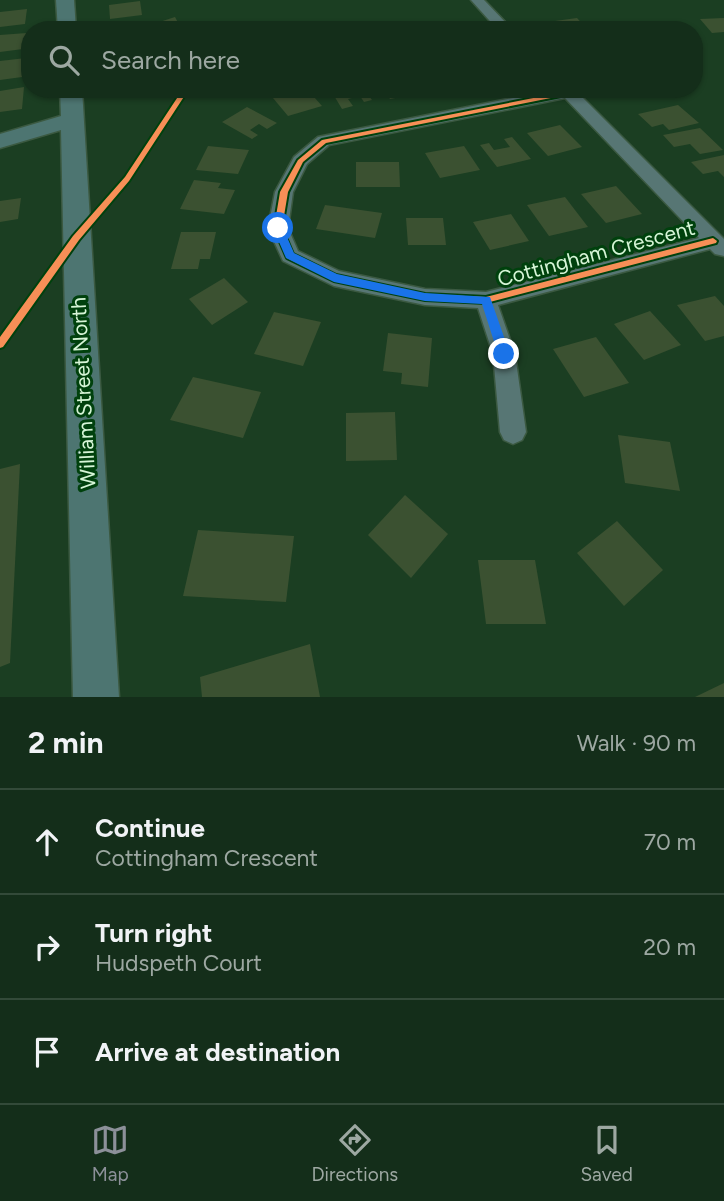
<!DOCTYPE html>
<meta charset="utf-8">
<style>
body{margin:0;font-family:Figtree,sans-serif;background:#1d3623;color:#f1f3f6}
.stop{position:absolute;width:21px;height:21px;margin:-16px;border:5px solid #1a73e8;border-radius:50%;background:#fff}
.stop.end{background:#1a73e8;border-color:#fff;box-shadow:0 2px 7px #0008}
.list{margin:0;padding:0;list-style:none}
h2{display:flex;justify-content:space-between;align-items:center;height:91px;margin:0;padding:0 28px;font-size:30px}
h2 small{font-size:23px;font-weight:400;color:#9da8a2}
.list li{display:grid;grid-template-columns:46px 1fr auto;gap:21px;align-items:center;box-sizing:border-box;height:105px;padding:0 28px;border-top:2px solid #334a39}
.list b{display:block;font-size:26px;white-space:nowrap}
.list p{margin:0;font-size:23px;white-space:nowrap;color:#9da8a2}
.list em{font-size:23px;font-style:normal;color:#9da8a2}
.icon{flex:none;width:38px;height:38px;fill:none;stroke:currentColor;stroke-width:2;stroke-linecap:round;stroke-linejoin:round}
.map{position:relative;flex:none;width:724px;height:697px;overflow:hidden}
.search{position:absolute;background:#142e1a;box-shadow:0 2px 5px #0004;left:21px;right:21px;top:21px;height:77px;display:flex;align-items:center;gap:18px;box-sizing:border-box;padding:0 24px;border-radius:28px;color:#9da8a2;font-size:26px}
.sheet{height:406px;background:#142e1a}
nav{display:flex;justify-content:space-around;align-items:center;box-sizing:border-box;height:98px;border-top:2px solid #334a39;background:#142e1a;font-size:19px;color:#9da8a2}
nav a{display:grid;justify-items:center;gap:4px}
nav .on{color:#8c9099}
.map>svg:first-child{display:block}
.building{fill:#3b5131}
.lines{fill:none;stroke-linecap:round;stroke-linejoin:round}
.street-casing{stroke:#3b5941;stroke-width:3}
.secondary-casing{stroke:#3b5941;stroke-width:3}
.street{fill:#577674;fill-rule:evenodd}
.secondary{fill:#4d7571;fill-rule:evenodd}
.cycleway-casing{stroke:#00410d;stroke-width:4}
.cycleway{fill:#f78f57;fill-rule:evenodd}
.route{fill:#1a73e8}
.labels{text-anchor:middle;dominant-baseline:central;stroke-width:6;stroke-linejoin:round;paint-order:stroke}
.street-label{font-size:21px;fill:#d6f5d7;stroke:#00410d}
</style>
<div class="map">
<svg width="724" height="697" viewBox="0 0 724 697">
<rect width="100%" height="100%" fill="#1b3e22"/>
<!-- building -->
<g class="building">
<path d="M140,1L142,15L110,19L109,5Z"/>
<path d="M27,9L25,24L0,27V12Z"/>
<path d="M175,17L182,30H149L147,26Z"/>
<path d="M577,18L588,30H546L540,23Z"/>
<path d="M724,18V32L712,33L700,19Z"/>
<path d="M27,33L23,49L0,52V35Z"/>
<path d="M26,58L22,77L0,80V61Z"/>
<path d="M24,87L22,109L0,112V91Z"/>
<path d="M302,89H307L322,106L288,116L273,98Z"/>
<path d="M330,89H364L372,100L364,102L360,96L348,99L353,106L342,109Z"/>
<path d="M384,89H419L422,93L390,99Z"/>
<path d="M678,105L699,123L669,130L663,124L652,127L638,114Z"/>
<path d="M247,107L277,123L267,129L259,124L250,130L258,135L252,139L222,122Z"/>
<path d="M560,125L582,147L548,156L527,133Z"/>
<path d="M700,128L723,150L700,154L690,144L674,147L663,135Z"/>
<path d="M512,137L531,159L497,167L480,145L489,143L494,150L510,147L504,139Z"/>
<path d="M208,146L249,150L238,174L196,170Z"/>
<path d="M464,146L480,170L440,178L425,153Z"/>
<path d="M724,155V177L718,171L703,174L691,162Z"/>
<path d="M356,162H399L400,187H356Z"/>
<path d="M194,180L221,183L218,188L235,190L224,214L180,209Z"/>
<path d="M616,186L642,214L606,223L581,194Z"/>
<path d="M565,197L588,227L549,236L527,205Z"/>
<path d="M21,198L18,219L0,222V201Z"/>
<path d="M325,205L382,213L375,238L316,229Z"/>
<path d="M511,214L529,241L490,250L473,222Z"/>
<path d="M406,218H443L446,245H408Z"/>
<path d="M181,232H216L210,259H200L198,269H171Z"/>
<path d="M224,278L248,302L212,325L189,299Z"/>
<path d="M715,296L724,306V336L705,341L677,305Z"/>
<path d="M650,311L681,345L644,360L614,324Z"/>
<path d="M274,312L321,322L303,366L254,354Z"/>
<path d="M388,333L432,338L428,387L401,384L402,373L383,371Z"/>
<path d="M596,337L629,383L584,397L553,349Z"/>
<path d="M193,377L261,392L243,438L170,420Z"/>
<path d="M395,412L397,460L346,461V413Z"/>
<path d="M618,435L670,442L680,491L625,483Z"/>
<path d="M20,464L10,663L0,667V469Z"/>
<path d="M405,495L448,534L411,578L368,535Z"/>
<path d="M617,521L663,570L624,606L577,553Z"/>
<path d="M198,530L294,536L286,602L183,596Z"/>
<path d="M478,560H535L546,624H486Z"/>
<path d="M310,644L320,697H202L200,677Z"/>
<path d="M724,683V697H695Z"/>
</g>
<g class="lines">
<!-- street casing -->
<g class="street-casing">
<g id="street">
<path d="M471,0H484L513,30H498Z"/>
<path d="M558,89H574L724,239V256L715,254L710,249L498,305L515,354L526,432L522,440L513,444L504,440L500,432L493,354L478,308L425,305L334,286L283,261L268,228L275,192L294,157L318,137ZM565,98L699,238L486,292L425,289L339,271L298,251L288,228L293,192L307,164L329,145Z"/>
</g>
</g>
<!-- secondary casing -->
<g class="secondary-casing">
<g id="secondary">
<path d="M56,0H74L76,30H58Z"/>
<path d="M60,89H82L119,697H73L61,130L0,148V134L61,116Z"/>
</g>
</g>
<!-- street -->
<use href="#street" class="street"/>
<!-- secondary -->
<use href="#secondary" class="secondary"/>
<!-- cycleway casing -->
<g class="cycleway-casing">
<g id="cycleway">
<path d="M183,89H189L129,181L79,240L3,347L0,348V337L73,236L125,177Z"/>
<path d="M569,91L572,93L571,94L326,143L303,162L288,192L282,228L293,254L336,275L425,294L486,297L713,238L717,241L716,243L486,303L425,300L334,281L287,258L274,228L280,192L298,160L322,140Z"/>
</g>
</g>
<!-- cycleway -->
<use href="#cycleway" class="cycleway"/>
</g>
<!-- route -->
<path class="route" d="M278,224L283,228L294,253L337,274L425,293L490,297L510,354L508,357H500L498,354L482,304L425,301L334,282L286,258L273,228Z"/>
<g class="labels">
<!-- street labels -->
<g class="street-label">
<text transform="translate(596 253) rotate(-15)">Cottingham Crescent</text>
<text transform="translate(83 393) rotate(-93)">William Street North</text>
</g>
</g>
</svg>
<div class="stop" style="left:278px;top:228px"></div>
<div class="stop end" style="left:504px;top:354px"></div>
<div class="search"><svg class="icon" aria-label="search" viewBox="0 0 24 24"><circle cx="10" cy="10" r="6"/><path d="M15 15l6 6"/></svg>Search here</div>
</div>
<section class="sheet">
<h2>2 min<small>Walk · 90 m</small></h2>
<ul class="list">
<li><svg class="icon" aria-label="ahead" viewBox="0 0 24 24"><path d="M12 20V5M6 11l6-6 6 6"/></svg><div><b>Continue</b><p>Cottingham Crescent</p></div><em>70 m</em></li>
<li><svg class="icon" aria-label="right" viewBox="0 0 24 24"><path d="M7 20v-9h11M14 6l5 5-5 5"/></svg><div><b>Turn right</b><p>Hudspeth Court</p></div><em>20 m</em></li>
<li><svg class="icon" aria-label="arrive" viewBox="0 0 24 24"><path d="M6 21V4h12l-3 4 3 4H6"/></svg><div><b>Arrive at destination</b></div></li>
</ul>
</section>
<nav>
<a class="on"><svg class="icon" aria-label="map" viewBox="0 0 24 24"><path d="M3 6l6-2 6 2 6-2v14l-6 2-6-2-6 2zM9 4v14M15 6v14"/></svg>Map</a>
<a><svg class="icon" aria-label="directions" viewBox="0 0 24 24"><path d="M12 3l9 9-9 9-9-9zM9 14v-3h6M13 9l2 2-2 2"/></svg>Directions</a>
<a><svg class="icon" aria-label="saved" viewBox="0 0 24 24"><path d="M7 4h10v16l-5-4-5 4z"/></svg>Saved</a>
</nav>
